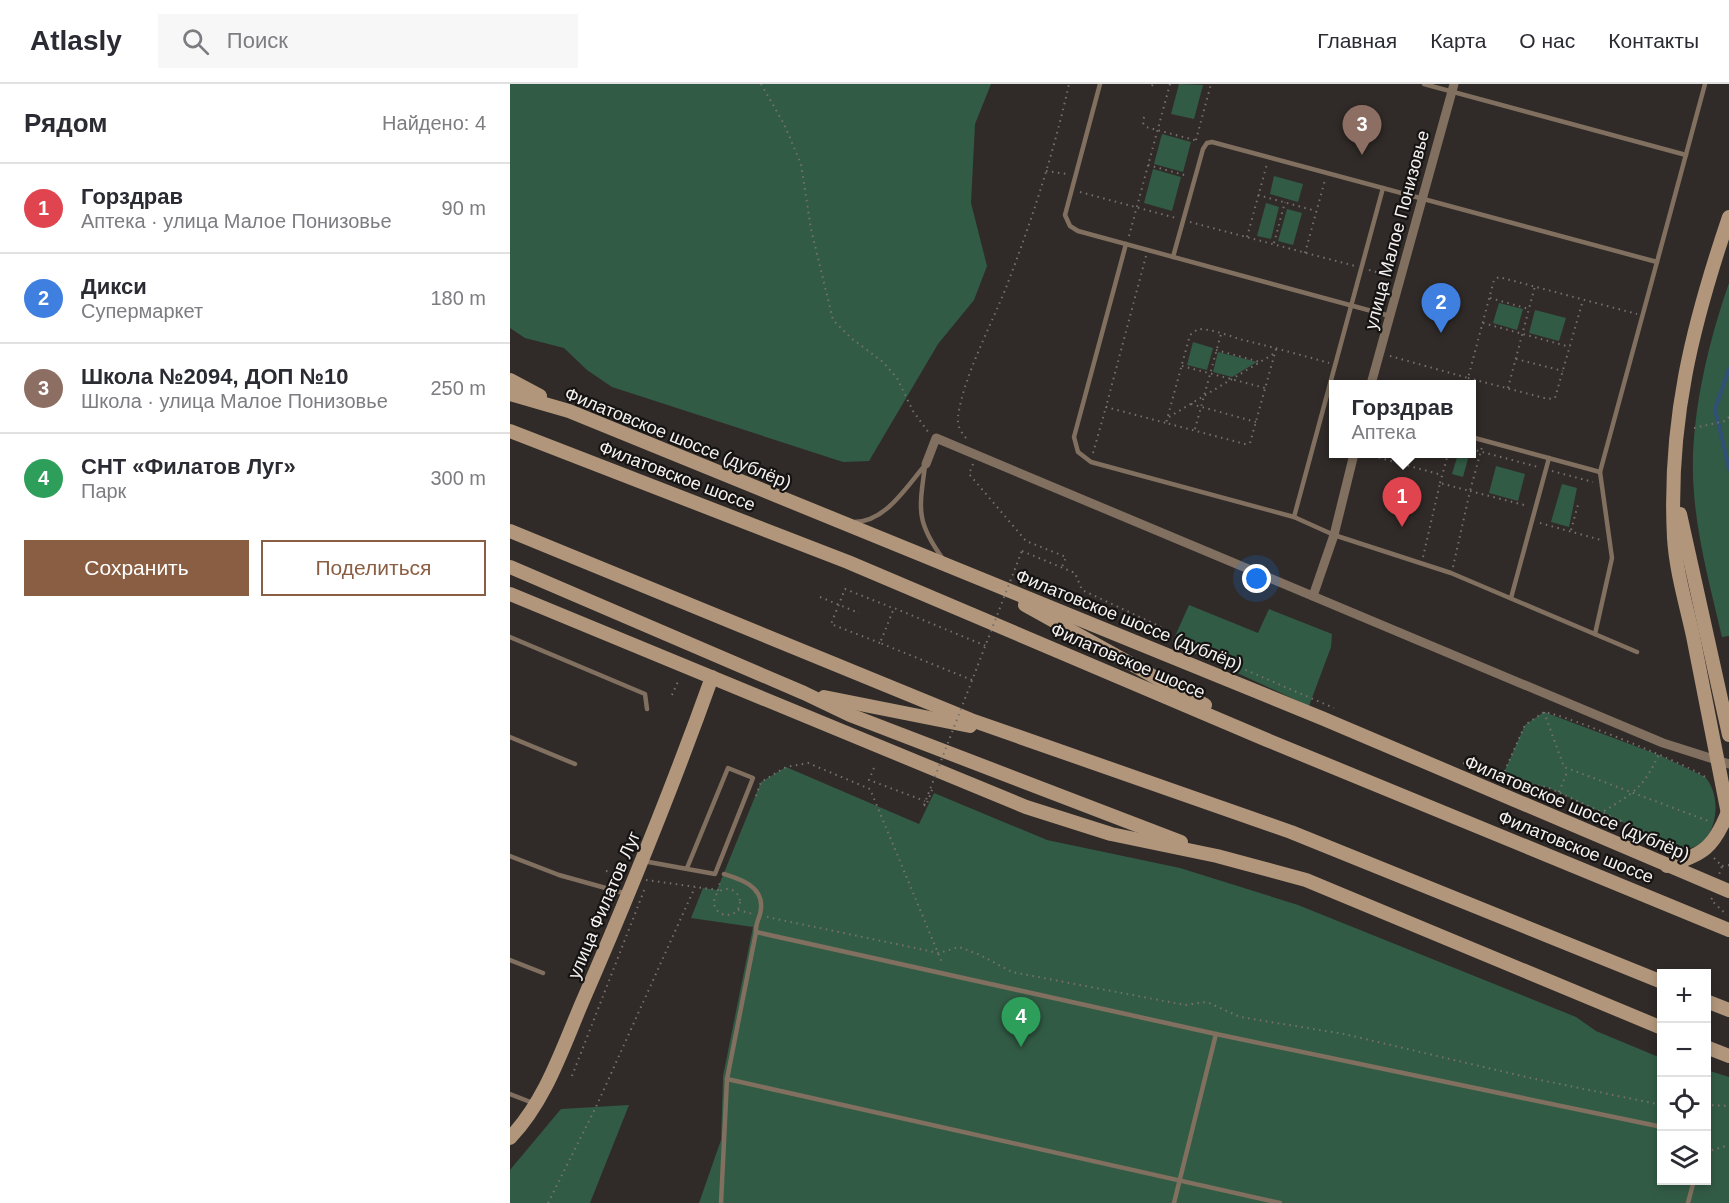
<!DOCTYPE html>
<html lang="ru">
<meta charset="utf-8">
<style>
body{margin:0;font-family:Arial,sans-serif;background:#f7f7f7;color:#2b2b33}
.controls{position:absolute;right:18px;bottom:18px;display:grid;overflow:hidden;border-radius:0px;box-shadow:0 3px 9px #0003}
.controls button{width:54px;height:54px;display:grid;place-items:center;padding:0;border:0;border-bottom:2px solid #e1e1e2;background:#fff;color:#2b2b33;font:30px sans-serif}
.you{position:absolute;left:747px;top:495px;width:21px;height:21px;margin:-15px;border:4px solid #fff;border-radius:50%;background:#1a73e8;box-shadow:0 0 0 9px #1a73e833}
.badge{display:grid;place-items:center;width:39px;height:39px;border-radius:50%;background:#8a5e43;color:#fff;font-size:20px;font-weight:700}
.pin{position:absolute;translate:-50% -50px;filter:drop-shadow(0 2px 3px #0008)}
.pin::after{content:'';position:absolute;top:32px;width:21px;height:18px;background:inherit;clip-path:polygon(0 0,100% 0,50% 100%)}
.popup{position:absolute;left:819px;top:296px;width:147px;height:78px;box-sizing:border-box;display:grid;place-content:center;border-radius:0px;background:#fff;filter:drop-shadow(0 2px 4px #0005);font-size:20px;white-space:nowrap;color:#7c7c81}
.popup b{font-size:22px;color:#2b2b33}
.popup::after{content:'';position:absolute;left:50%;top:100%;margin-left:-12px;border:12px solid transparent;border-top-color:#fff}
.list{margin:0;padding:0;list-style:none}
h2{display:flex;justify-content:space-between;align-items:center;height:78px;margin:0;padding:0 24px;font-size:26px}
h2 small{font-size:20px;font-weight:400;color:#7c7c81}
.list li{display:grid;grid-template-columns:39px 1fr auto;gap:18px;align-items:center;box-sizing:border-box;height:90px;padding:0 24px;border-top:2px solid #e1e1e2}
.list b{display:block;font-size:22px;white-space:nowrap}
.list p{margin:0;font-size:20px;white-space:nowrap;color:#7c7c81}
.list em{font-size:20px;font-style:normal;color:#7c7c81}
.actions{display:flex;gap:12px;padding:18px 24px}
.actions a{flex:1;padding:14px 0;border:2px solid #8a5e43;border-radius:0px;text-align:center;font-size:21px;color:#8a5e43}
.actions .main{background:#8a5e43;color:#fff}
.icon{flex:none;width:33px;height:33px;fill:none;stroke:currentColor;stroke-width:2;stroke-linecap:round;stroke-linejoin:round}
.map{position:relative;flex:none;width:1219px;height:1119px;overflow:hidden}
header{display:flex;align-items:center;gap:36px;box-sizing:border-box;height:84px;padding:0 30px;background:#fff;border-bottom:2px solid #e1e1e2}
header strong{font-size:28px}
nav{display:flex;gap:33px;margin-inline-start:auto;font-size:21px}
.search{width:420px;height:54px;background:#f7f7f7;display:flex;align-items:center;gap:15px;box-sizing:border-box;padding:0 21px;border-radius:0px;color:#7c7c81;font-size:22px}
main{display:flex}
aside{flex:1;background:#fff}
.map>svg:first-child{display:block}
.green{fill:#325b45}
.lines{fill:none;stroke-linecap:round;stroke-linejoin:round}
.stream{stroke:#325076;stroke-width:4}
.path{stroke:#76716f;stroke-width:2;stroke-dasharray:1.5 4.5;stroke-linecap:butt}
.lane{stroke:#81705f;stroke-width:4.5}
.street{stroke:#81705f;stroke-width:9}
.secondary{stroke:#b1967b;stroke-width:14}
.path-bridge{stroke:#76716f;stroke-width:2;stroke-dasharray:1.5 4.5;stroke-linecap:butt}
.labels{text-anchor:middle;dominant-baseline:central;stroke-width:4.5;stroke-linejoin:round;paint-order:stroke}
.street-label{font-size:18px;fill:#f6f2f1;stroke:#161413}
</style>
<header>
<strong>Atlasly</strong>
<div class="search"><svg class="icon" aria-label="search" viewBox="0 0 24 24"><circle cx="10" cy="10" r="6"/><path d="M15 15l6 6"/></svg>Поиск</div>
<nav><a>Главная</a><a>Карта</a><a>О нас</a><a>Контакты</a></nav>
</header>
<main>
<aside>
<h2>Рядом<small>Найдено: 4</small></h2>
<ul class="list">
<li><span class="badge" style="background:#e0444e">1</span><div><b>Горздрав</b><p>Аптека · улица Малое Понизовье</p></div><em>90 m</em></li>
<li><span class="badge" style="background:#3f7fe0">2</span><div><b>Дикси</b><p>Супермаркет</p></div><em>180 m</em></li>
<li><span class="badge" style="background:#8d6e63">3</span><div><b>Школа №2094, ДОП №10</b><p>Школа · улица Малое Понизовье</p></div><em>250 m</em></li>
<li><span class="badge" style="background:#2e9e5b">4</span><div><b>СНТ «Филатов Луг»</b><p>Парк</p></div><em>300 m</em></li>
</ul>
<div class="actions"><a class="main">Сохранить</a><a>Поделиться</a></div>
</aside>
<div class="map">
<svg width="1219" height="1119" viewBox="0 0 1219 1119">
<rect width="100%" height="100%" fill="#302b28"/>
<!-- green -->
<g class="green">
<path d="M0,0H481L465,40L461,119L477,182L464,216L428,260L359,377L333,378L102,303L77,286L54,264L15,254L0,244Z"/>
<path d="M669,0L693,1L684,35L661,30Z"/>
<path d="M652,50L681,58L673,88L644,80Z"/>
<path d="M643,85L671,93L662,127L634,119Z"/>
<path d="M764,92L793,100L788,118L760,110Z"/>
<path d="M756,119L769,123L761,155L747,152Z"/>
<path d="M777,125L792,129L783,161L768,157Z"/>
<path d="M1219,199V552L1212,553C1201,506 1188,458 1184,410C1178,342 1197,262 1219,199Z"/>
<path d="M989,219L1013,225L1007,246L983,239Z"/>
<path d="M1025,226L1056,234L1049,257L1019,249Z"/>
<path d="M683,258L703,264L697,286L677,281Z"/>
<path d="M708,268L747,278L722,293L703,288Z"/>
<path d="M948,370L959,371L953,393L942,390Z"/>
<path d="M986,382L1015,390L1008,417L979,409Z"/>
<path d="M1052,400L1067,404L1059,443L1041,438Z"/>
<path d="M679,521L748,549L759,525L822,550L821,563L799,622L662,559Z"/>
<path d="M1034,628L1149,671L1195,693C1216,716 1205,771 1168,764L1037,703L1009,699L992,693L1015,641Z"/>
<path d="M276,683L409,740L424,709L537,756L670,784L788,821L1066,933L1086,947L1151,974L1152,1096H1196L1197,986L1219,993V1119H189L211,1056L213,992L243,843L181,834L193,804L207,806L251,698Z"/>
<path d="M119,1021L80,1119H0V1086L51,1025Z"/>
</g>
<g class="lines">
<!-- stream -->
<path class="stream" d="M1219,285L1205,325L1219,385"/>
<!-- path -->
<g class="path">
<path d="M251,0L274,40L291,80L301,145L323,236L341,254L373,278L387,294L403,327L419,349"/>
<path d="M642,2L643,0"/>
<path d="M634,33L633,39L636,43L688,57"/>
<path d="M686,56L701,0"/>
<path d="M638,81L678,92"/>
<path d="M536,87L557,90"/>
<path d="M570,108L666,134"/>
<path d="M748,111L806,127"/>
<path d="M680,138L845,182"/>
<path d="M619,152L660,0"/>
<path d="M737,153L757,80"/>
<path d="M764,159L775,118"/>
<path d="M795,169L815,96"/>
<path d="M636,172L596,323L656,339"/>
<path d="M859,186L874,190"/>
<path d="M980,214L1019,225"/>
<path d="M973,239L1060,263"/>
<path d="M766,265L740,359L735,360L656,339L680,251L688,245C703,245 719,252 733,256C762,263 791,271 819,279"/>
<path d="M706,266L750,278"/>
<path d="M880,272L958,294L984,196L989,193L1127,230"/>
<path d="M1006,275L1053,287"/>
<path d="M672,282L755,304"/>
<path d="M958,294L1038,315L1045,314L1073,216"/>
<path d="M998,304L1025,202"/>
<path d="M681,320L746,338"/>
<path d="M659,333L765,269"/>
<path d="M1184,344L1215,337L1219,333"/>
<path d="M685,345L711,250"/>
<path d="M456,354C451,348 447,342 448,333C453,293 482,240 497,201C522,136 544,68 559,0"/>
<path d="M961,365L1028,383"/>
<path d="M583,369L596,323"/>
<path d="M863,372L932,391"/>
<path d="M463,380L459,390L516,457L556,473L552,483"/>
<path d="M1042,387L1083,398"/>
<path d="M930,399L938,370"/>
<path d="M1030,439L1091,456"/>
<path d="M1061,446L1069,417"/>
<path d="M512,467L565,489L572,506L649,542L680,562L824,624"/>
<path d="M913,473L930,399L960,407L972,363"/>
<path d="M943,483L960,407L1018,422"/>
<path d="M310,513L349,529"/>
<path d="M162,611L169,595"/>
<path d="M1034,628L1054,683L1201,738"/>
<path d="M953,679L1009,699L1037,703L1170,764"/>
<path d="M364,684L359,696L415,717"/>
<path d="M992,693L1015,641L1034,628C1053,630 1185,683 1198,695"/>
<path d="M1049,708L1058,686"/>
<path d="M246,712L251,698L276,683L298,679L360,705L433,881"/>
<path d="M414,721L416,722L423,703"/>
<path d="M1094,727C1124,709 1134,703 1149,670"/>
<path d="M1204,774L1212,782L1209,791"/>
<path d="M1212,782L1219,781"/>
<path d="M96,787L113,791"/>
<path d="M136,796L208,806L210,798"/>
<circle cx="217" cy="818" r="13"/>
<path d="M1202,814L1201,816L1217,831"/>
<path d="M228,826L243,830"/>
<path d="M257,833L429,869L449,863L470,871L502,888L675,921L697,918L730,933L834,950L1016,993L1152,1021"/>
<path d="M1151,968L1149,977L1152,980"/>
<path d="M62,992L135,804"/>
<path d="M1196,1021L1219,1022"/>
<path d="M1196,1068L1219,1061"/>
<path d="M38,1119L86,1023L185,803"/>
</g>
<!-- lane -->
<g class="lane">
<path d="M590,0L555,131L560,142L568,147L880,232"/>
<path d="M914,0L1176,71"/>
<path d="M616,160L564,353L568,368L581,378L784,433L824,451L941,489L1127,568"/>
<path d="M663,173L693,65L697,59L702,58L1147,178L1090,388L1102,474L1085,550"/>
<path d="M1147,178L1195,0"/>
<path d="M961,353L1090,388"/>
<path d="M415,382C409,426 406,438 433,475"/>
<path d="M784,433L873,104"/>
<path d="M344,438C376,438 397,402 416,380"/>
<path d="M1001,514L1039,374"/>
<path d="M0,553L135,610L137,625"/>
<path d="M0,653L65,680"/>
<path d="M0,772L49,791L117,810"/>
<path d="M133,777L205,790L243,694L218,684L177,784"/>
<path d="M214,790C230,795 253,802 251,824C251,832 245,839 246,848"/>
<path d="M0,876L33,889"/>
<path d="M217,995L770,1119"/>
<path d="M0,1010L23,1019"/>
<path d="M211,1119L217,995L246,848L706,950L1152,1043"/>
<path d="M664,1119L706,950"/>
<path d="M1178,1119L1184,1096"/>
</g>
<!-- street -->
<g class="street">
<path d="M861,300L944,0"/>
<path d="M416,380L426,354L1153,659L1219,680"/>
<path d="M803,512L824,451L844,370"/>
</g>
<!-- secondary -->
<g class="secondary">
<path d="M1219,133C1182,242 1158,338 1164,454C1166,487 1176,520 1183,552C1195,613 1207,674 1219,735"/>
<path d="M0,296L30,312"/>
<path d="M0,310L59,327L814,635L1219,807"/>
<path d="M0,347L338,478L757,656L1219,846"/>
<path d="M1170,430L1219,651"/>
<path d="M0,447L461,636L781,748L1152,898"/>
<path d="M0,483L294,609L340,631L671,758"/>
<path d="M0,510L516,723L601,750L707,772L796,796L1152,944"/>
<path d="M515,521L695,621"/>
<path d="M314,613L460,642"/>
<path d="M1157,782C1194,769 1203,765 1218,728"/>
<path d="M1196,917L1219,926"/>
<path d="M1196,963L1219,972"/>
<path d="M0,1054C37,1015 53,962 74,914C120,808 163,702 202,593"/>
</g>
<!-- path-bridge -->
<g class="path-bridge">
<path d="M370,559L321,540L335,505L383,524"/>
<path d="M462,596L370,559L384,524L476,562"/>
<path d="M414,721L513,464"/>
</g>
</g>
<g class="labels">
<!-- street labels -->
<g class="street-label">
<text transform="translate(887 146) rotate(-75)">улица Малое Понизовье</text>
<text transform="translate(168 354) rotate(22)">Филатовское шоссе (дублёр)</text>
<text transform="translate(167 392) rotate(21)">Филатовское шоссе</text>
<text transform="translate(619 536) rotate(22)">Филатовское шоссе (дублёр)</text>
<text transform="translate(618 577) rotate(23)">Филатовское шоссе</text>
<text transform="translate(1067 724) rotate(23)">Филатовское шоссе (дублёр)</text>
<text transform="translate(1066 763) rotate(22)">Филатовское шоссе</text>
<text transform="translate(94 821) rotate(-67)">улица Филатов Луг</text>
</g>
</g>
</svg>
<div class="controls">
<button>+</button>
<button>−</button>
<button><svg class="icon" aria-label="locate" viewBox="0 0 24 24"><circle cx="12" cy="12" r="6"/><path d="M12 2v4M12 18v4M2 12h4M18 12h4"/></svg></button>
<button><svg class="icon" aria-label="layers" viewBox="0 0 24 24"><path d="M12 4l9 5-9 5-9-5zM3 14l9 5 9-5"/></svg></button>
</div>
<div class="you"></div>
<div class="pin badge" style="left:892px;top:443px;background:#e0444e">1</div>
<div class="popup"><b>Горздрав</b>Аптека</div>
<div class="pin badge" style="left:931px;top:249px;background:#3f7fe0">2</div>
<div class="pin badge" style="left:852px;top:71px;background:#8d6e63">3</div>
<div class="pin badge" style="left:511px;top:963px;background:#2e9e5b">4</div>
</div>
</main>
